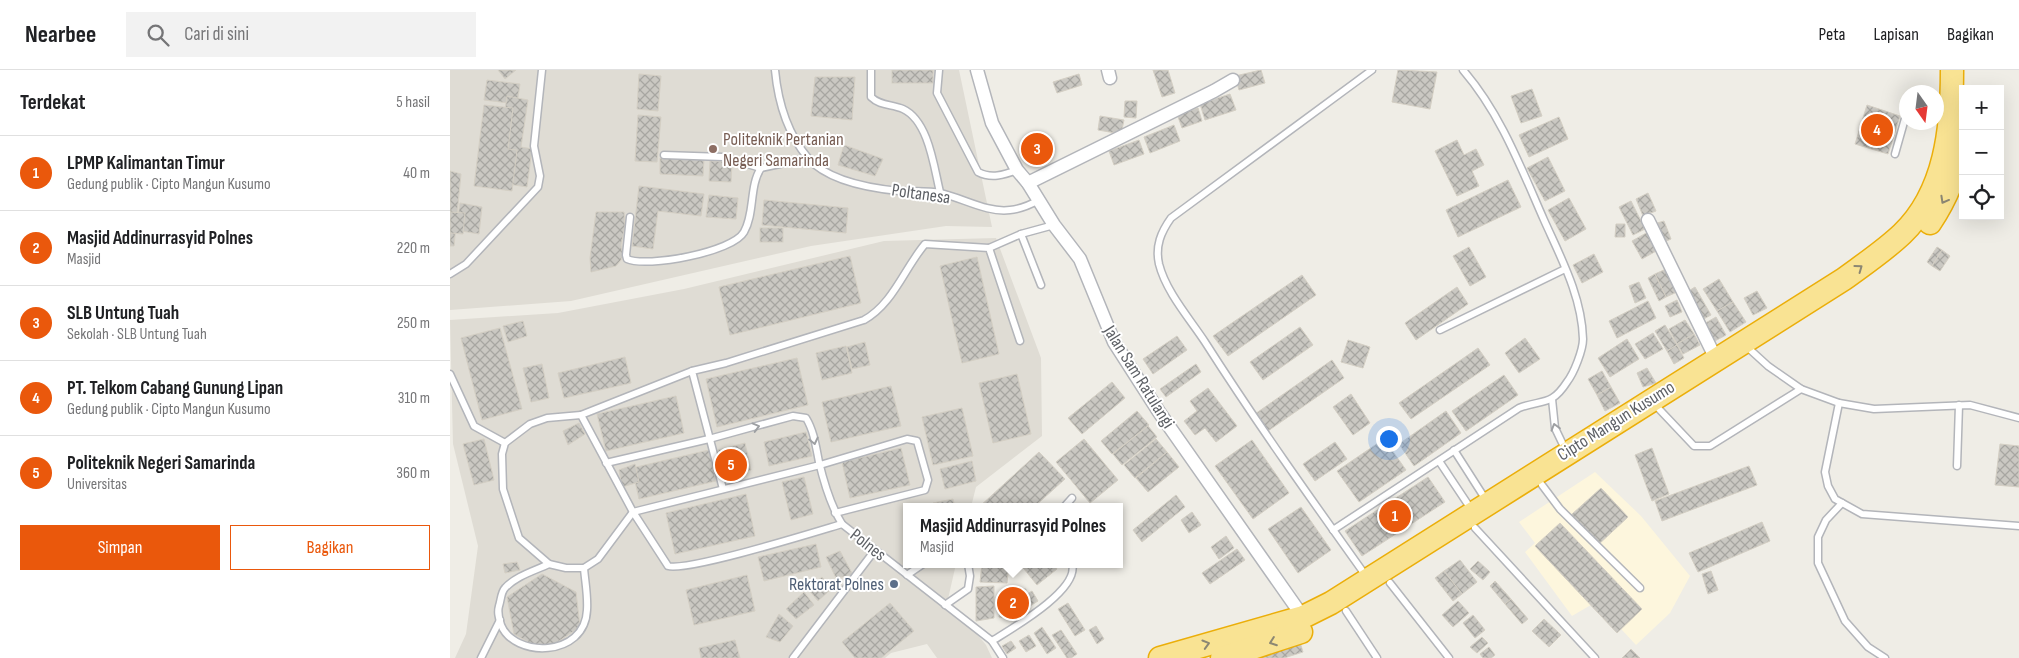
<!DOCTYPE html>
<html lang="id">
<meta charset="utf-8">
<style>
body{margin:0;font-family:"Sofia Sans Condensed",sans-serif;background:#f2f2f2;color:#202124}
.controls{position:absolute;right:15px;top:15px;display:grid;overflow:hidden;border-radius:0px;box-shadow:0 5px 20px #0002}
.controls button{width:45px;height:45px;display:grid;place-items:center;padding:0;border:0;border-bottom:1px solid #e0e0e0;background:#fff;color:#202124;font:25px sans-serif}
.compass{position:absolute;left:1449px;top:15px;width:45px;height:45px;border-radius:50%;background:#fff;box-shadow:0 5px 20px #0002;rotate:166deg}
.you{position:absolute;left:938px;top:368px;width:18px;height:18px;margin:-12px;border:4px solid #fff;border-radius:50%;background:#1a73e8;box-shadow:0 0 0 8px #1a73e833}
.badge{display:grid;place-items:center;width:32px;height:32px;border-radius:50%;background:#ea580c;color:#fff;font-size:16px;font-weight:700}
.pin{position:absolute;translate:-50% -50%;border:2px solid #fff;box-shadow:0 1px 5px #0006}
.popup{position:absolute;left:453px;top:433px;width:220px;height:65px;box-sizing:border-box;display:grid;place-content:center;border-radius:0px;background:#fff;filter:drop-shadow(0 1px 4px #0005);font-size:16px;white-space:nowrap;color:#757577}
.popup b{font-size:19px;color:#202124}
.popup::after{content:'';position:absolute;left:50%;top:100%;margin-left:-10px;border:10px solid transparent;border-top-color:#fff}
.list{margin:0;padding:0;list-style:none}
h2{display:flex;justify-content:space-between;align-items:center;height:65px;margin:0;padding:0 20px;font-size:21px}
h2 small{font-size:16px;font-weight:400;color:#757577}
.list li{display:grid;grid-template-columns:32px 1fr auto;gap:15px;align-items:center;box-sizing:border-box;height:75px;padding:0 20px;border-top:1px solid #e0e0e0}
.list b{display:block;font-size:19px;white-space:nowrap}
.list p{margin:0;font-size:16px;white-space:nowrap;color:#757577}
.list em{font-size:16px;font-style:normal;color:#757577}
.actions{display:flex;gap:10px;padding:15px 20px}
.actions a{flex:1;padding:11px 0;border:1px solid #ea580c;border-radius:0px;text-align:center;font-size:18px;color:#ea580c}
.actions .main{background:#ea580c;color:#fff}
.icon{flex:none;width:28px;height:28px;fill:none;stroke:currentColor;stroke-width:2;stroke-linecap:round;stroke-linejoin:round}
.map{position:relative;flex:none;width:1569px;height:588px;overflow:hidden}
header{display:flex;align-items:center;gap:30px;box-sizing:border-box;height:70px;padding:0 25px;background:#fff;border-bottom:1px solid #e0e0e0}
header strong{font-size:24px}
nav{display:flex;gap:28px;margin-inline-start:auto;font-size:18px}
.search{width:350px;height:45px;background:#f2f2f2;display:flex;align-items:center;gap:12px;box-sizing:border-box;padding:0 18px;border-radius:0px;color:#757577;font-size:19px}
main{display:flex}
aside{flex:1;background:#fff}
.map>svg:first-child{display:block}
.commercial{fill:#fdf6dd}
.education{fill:#dfdcd4}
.building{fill:url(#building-cross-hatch);stroke:#d4cfc4}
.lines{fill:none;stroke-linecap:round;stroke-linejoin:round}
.lane-casing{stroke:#b3b5ba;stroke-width:9}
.street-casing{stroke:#b3b5ba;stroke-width:15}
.highway-casing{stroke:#ebae09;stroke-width:25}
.lane{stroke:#fff;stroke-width:6}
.street{stroke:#fff;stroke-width:12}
.highway{stroke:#f9e393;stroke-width:22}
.oneway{stroke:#8c8773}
.oneway2{stroke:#9ea0a3}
.education-dot{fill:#8d6e63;stroke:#fff;stroke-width:2}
.service-dot{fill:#5c6f8a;stroke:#fff;stroke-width:2}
.labels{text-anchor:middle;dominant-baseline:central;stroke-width:4;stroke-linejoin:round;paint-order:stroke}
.education-label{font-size:18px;fill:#785e54;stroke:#fff;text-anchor:start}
.street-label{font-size:18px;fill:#5d6065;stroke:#fff}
.service-label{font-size:18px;fill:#4e5e75;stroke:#fff;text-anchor:end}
</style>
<header>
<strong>Nearbee</strong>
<div class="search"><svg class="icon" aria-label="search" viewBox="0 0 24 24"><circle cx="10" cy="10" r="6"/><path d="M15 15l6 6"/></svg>Cari di sini</div>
<nav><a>Peta</a><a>Lapisan</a><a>Bagikan</a></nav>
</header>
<main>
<aside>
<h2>Terdekat<small>5 hasil</small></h2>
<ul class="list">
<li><span class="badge">1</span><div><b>LPMP Kalimantan Timur</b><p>Gedung publik · Cipto Mangun Kusumo</p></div><em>40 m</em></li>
<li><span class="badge">2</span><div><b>Masjid Addinurrasyid Polnes</b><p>Masjid</p></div><em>220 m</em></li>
<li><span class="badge">3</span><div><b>SLB Untung Tuah</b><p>Sekolah · SLB Untung Tuah</p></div><em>250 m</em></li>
<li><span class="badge">4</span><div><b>PT. Telkom Cabang Gunung Lipan</b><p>Gedung publik · Cipto Mangun Kusumo</p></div><em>310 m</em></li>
<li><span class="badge">5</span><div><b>Politeknik Negeri Samarinda</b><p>Universitas</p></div><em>360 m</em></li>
</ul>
<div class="actions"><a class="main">Simpan</a><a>Bagikan</a></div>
</aside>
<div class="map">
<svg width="1569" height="588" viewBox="0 0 1569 588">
<defs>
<pattern id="building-cross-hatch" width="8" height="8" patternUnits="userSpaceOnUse" patternTransform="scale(1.25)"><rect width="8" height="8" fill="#cac8c2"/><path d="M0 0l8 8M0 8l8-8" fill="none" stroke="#a7a6a1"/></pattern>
</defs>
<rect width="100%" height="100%" fill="#efede6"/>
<!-- commercial -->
<path class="commercial" d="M1145,402L1191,446L1240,506L1220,543L1186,575L1146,532L1122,546L1075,482L1085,473L1069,452Z"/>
<!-- education -->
<g class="education">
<path d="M0,0H509L542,157L496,156L361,176L121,231L0,240Z"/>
<path d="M546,168L591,288L592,366L526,417L521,437H457V494H506L498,529L536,575L542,588H487L477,574L441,583L435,588H5L16,564L28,476L3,374L0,250L108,243L234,219L434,171Z"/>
</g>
<!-- building -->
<g class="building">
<path d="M48,0H66L55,9Z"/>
<rect x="442" y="0" width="41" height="13"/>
<path d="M703,0H718L725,23L712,27Z"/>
<path d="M811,0L815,13L789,20L785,6Z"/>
<path d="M948,0L987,2L980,39L942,32Z"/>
<path d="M189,4L211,6L208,41L187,39Z"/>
<path d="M629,4L632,15L607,23L603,12Z"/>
<path d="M365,7H405L402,50L361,46Z"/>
<path d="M37,10L70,14L67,34L34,30Z"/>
<path d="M1082,19L1092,46L1071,53L1061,26Z"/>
<path d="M780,24L786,40L755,50L750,34Z"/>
<path d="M57,26L78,30L71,77L82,79L77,117L45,112Z"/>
<path d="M675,31H687L686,48L674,47Z"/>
<path d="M34,35L63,38L58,79L67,80L62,121L24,116Z"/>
<path d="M1417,35L1450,46L1438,84L1405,74Z"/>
<path d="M748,38L752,51L732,58L727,44Z"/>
<path d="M188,45L211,47L207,92L185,91Z"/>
<path d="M650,46L674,50L671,64L648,60Z"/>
<path d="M1109,47L1118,69L1079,87L1069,65Z"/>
<path d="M724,55L730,71L700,83L694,67Z"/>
<path d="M590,65L598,89L584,93L577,69Z"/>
<path d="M689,70L694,84L664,95L659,81Z"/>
<path d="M1007,70L1014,85L1026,79L1034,95L1022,101L1029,116L1007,126L985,81Z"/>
<path d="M394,75L433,89L425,106L388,95Z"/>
<path d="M1098,87L1115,121L1095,131L1077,98Z"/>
<path d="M210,88L254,89L253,106L210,104Z"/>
<path d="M260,91L282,92L281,112L259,111Z"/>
<path d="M0,101L11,104L4,176H0Z"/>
<path d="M1058,110L1071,137L1008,167L996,140Z"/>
<path d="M189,116L254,124L251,146L208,141L203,179L182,176Z"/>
<path d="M1198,123L1206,141L1193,146L1186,129Z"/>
<path d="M259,125L288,128L286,149L256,147Z"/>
<path d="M1119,128L1136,159L1115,171L1098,140Z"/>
<path d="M314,130L398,138L396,163L312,155Z"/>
<path d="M1181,131L1195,159L1183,165L1169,137Z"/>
<path d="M10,133L32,137L29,164L6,160Z"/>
<path d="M0,142L15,143L13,164L0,163Z"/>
<path d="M146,142H174L175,156L171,175L173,185L171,190L166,196L141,202L140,188Z"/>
<path d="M1214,151L1221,169L1212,173L1204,154Z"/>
<path d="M1166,154H1175V167H1165Z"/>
<rect x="310" y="158" width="23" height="14"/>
<path d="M1198,162L1208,180L1192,189L1182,171Z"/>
<path d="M1019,177L1036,207L1020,216L1003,186Z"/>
<path d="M1487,177L1492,180L1482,196L1477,192Z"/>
<path d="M1492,180L1500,186L1490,201L1482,196Z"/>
<path d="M1144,184L1153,202L1132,213L1123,195Z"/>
<path d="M400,186L411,233L280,265L269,217Z"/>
<path d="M527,187L549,284L512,293L490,196Z"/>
<path d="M1216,199L1227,222L1216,227L1205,204Z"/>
<path d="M1205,204L1216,227L1209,231L1198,208Z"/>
<path d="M852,205L866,225L778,286L763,266Z"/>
<path d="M1269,209L1283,232L1267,241L1253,219Z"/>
<path d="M1189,212L1196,228L1185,233L1179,216Z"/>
<path d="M1007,217L1018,234L966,270L955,253Z"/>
<path d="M1245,217L1261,245L1250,251L1234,224Z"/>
<path d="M1307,221L1317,238L1303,245L1294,228Z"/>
<path d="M1227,230L1232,242L1220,247L1215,236Z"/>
<path d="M1198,231L1206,248L1167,268L1159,251Z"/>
<path d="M1283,232L1296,252L1280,262L1267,241Z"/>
<path d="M1266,247L1276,265L1263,272L1252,255Z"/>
<path d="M1235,250L1244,264L1227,274L1219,259Z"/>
<path d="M73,251L77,266L58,272L53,256Z"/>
<path d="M1215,255L1227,275L1217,281L1205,261Z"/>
<path d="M850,257L863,275L813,310L800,292Z"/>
<path d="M50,258L72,339L32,350L11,268Z"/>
<path d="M1203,263L1213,279L1195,289L1185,274Z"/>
<path d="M1244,264L1250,275L1233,284L1227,274Z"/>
<path d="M727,266L737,280L703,304L693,289Z"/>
<path d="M1075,268L1090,289L1069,303L1055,283Z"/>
<path d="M1177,269L1189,289L1160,307L1148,288Z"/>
<path d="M898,270L920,277L913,298L891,292Z"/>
<path d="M415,272L420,295L402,299L397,277Z"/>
<path d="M1227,275L1234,288L1224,294L1217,281Z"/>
<path d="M396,276L402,303L372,310L366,283Z"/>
<path d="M1028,278L1040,295L961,349L949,333Z"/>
<path d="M175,287L181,313L114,328L108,303Z"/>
<path d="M347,288L358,335L267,357L256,309Z"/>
<path d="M882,290L894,308L818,361L805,344Z"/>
<path d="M92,294L99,328L81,332L73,298Z"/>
<path d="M746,294L751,302L716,327L710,319Z"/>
<path d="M1197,298L1206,313L1193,317L1187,303Z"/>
<path d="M1152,301L1161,317L1147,325L1138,309Z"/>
<path d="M567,304L581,364L543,373L529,313Z"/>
<path d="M1054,305L1068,325L1016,361L1002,341Z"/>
<path d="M662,312L675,328L632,364L618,348Z"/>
<path d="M441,316L451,356L381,372L372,332Z"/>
<path d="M1161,317L1170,333L1155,341L1147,325Z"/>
<path d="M758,318L787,356L766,372L755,358L745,365L734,351L747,341L740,331Z"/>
<path d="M901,324L920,353L903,365L883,337Z"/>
<path d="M226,326L234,363L156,381L147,344Z"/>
<path d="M512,338L523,386L483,395L472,347Z"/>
<path d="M687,341L699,355L662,384L651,371Z"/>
<path d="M996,341L1011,363L964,396L949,374Z"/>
<path d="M129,353L135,364L118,375L113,361Z"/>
<path d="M698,356L707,367L672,395L663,384Z"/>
<path d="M356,362L362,386L319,396L314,372Z"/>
<path d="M34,369L44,410L24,415L13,374Z"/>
<path d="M634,369L668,410L640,433L606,392Z"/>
<path d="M706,369L717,382L685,408L674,395Z"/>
<path d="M934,369L956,400L909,432L887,401Z"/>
<path d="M802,370L839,423L803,449L765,396Z"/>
<path d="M885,372L897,389L865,411L853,394Z"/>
<path d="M295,373L301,400L274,406L268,380Z"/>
<path d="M1550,374L1569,376V417L1545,415Z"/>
<path d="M451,378L460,415L400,428L392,392Z"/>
<path d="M1202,378L1219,424L1202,431L1185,385Z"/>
<path d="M259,380L266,411L189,429L182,398Z"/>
<path d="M589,382L615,409L584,437H529Z"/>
<path d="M717,382L729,397L698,422L686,408Z"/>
<path d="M522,391L526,411L495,419L490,399Z"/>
<path d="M185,394L189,412L172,417L169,400Z"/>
<path d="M1299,396L1307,415L1212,451L1205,431Z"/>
<path d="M354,407L363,444L341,450L332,412Z"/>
<path d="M978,407L995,432L912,486L895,461Z"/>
<path d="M1151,418L1178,447L1148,475L1121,445Z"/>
<path d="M296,424L305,466L225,484L216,443Z"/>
<path d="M726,425L735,437L692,472L683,460Z"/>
<path d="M503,429L505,437H484L483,433Z"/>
<path d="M851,437L881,480L848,503L818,459Z"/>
<path d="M742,442L751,455L739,463L731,450Z"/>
<path d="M1312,452L1320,471L1248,502L1239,483Z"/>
<path d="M1110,453L1192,539L1167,563L1085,476Z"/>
<path d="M776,466L784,478L769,489L761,477Z"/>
<path d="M366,474L371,497L314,511L308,487Z"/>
<path d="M787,479L795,490L760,514L752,503Z"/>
<path d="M390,481L403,505L386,508L376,487Z"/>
<path d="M1010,490L1027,512L1012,524L994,501Z"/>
<path d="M1028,491L1040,502L1033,510L1020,499Z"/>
<path d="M67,492L70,500L55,503L53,494Z"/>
<path d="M532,494H559L557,513L530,512Z"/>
<path d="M570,494H603L607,499L587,515Z"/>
<path d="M994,501L1012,524L1003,531L985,508Z"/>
<path d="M1261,501L1268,520L1258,524L1252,504Z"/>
<path d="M92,504L126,522L130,557L94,581L64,564L57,527Z"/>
<path d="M297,505L305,541L244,555L236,520Z"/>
<path d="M372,507L382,518L368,531L358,519Z"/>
<path d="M1045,511L1061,529L1055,534L1040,516Z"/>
<path d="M544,516V548L526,551V517Z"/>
<path d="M554,519H576L573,551L549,547Z"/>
<path d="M582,521L588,531L580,536L574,526Z"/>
<path d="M354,522L364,535L346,549L336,539Z"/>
<path d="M1061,529L1078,549L1072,554L1055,534Z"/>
<path d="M1008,531L1019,543L1003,557L992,545Z"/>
<path d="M440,533L464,561L431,588H405L392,572Z"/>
<path d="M618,533L635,560L625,566L608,539Z"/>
<path d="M329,544L343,556L330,572L316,567Z"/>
<path d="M1023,545L1035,560L1025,568L1013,553Z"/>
<path d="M1094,549L1111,565L1099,577L1082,561Z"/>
<path d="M646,556L654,569L647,574L639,560Z"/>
<path d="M592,557L606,578L597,584L584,563Z"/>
<path d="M611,560L627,584L621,588H617L602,565Z"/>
<path d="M579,565L586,576L576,582L569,571Z"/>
<path d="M1032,567L1038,573L1027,583L1020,577Z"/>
<path d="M849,569L853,582L834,588H803Z"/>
<path d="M285,570L290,588H251L249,578Z"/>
<path d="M561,571L566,578L557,584L552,576Z"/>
<path d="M1039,577L1045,585L1041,588H1033L1030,584Z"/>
<path d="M1181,579L1190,588H1172Z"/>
</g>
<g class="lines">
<!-- lane casing -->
<g class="lane-casing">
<g id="lane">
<path d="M421,0V27C430,36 442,34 453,39C479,51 484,98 490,122"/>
<path d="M489,0L487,23L528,102C541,109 554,105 567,100"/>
<path d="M1445,84L1456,45"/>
<path d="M214,85L273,87L311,98"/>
<path d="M358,88C378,111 418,118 449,121C462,122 477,120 490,123C513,128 537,143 560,140C571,139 580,135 589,130"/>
<path d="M180,147L176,185L177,189C197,198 283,182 294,162C305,143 299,116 311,98L358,88C337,63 328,32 325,0"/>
<path d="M571,164L604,155"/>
<path d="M539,178L571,164L591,215"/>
<path d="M0,204L16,194L88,117L90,106L84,76L92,0"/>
<path d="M990,260L1115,199"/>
<path d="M1295,275L1318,296L1351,319L1389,333L1424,339L1520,335L1569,348"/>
<path d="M242,301L131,345L183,442L218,496C237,502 365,462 392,454"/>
<path d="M0,304L24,356L55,373"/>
<path d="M1102,329L1105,358L1116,381"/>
<path d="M1389,333L1375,402L1378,416L1385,429L1412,444L1569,456"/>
<path d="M1209,339L1244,376H1260L1351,319"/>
<path d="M131,345L97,348L80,354L55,373L52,384L53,419L69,468L99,494L116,498H134L148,489L183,442L370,395L457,369L467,371L478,410L475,420L385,443"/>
<path d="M1004,380L1036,430"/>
<path d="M989,391L1021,439"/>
<path d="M156,393L259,369L343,346L356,348C364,361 366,377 369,392C374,413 381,436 392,454L542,571L553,588"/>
<path d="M1507,396L1509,335"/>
<path d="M1092,415L1110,439L1190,518"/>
<path d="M273,419L242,301L276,293L414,250C443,234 454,199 475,174L539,178L570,271"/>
<path d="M1392,433L1376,450L1368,467V493L1395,551L1418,577L1435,588"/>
<path d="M614,437L622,428"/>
<path d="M1025,458L1145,588"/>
<path d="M883,460L1069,338C1092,329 1101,337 1117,312C1124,303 1133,280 1133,269C1132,227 1111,188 1094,150C1071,98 1051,44 1013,0"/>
<path d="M99,494C84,501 66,506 55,518C51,522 51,530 49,536C47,543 49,548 51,555C64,588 135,588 137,540C138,526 135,511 134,498"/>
<path d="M457,505L473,494"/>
<path d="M916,506C861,429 806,352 755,272C740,249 716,222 709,194C705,176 711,162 721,148L922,0"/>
<path d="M940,513L999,588"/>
<path d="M495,535L518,519L520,506L518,494"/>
<path d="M896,541L927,588"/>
<path d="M542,571C561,559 630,520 622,494"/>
<path d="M31,588L50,550"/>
<path d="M343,588L425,480"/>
</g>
</g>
<!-- street casing -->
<g class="street-casing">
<g id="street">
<path d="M527,0L542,53L567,100L578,113L604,155L630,189L664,272L709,342L853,547"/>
<path d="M658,0L660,8"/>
<path d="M578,113L764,21L783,10"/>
<path d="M1198,150L1266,289"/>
</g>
</g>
<!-- highway casing -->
<g class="highway-casing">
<g id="highway">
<path d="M1480,153C1497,128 1507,103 1512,73"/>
<path d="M710,588L853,547L881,533L1394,209C1413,195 1434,181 1452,164C1496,122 1502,57 1502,0"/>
<path d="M772,588L851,562"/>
</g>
</g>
<!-- lane -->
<use href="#lane" class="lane"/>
<!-- street -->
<use href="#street" class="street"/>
<!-- highway -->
<use href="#highway" class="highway"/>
</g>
<!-- one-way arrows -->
<defs><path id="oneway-chevron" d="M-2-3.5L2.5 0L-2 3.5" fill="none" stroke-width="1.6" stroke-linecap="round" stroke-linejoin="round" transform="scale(1.25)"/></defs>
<g class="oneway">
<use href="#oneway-chevron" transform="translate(1494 130) rotate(119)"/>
<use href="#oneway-chevron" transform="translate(1409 198) rotate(-36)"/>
<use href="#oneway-chevron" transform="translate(823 572) rotate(160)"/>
<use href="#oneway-chevron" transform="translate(756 574) rotate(-16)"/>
</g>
<g class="oneway2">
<use href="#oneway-chevron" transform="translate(306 357) rotate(-15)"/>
<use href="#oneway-chevron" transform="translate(1105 357) rotate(-106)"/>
<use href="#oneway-chevron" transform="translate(364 371) rotate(77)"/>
</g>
<!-- markers -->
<circle class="education-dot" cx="263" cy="79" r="5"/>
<circle class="service-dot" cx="444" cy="514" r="5"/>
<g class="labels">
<!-- education labels -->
<g class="education-label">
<text x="273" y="69">Politeknik Pertanian<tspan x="273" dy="21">Negeri Samarinda</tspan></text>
</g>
<!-- street labels -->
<g class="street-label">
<text transform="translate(471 124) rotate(8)">Poltanesa</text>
<text transform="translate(689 307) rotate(58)">Jalan Sam Ratulangi</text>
<text transform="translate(1166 351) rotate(-32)">Cipto Mangun Kusumo</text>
<text transform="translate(418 475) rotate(38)">Polnes</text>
</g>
<!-- service labels -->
<g class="service-label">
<text x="434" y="514">Rektorat Polnes</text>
</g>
</g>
</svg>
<div class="controls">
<button>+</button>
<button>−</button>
<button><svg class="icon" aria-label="locate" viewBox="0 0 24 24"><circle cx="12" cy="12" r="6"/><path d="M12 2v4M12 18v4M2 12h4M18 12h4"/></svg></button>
</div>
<svg class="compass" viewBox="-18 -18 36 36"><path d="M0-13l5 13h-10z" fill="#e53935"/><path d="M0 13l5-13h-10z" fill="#757577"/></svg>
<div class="you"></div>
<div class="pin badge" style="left:945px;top:446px">1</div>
<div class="pin badge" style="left:563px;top:533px">2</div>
<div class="popup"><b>Masjid Addinurrasyid Polnes</b>Masjid</div>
<div class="pin badge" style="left:587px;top:79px">3</div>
<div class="pin badge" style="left:1427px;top:60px">4</div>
<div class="pin badge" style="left:281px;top:395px">5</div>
</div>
</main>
